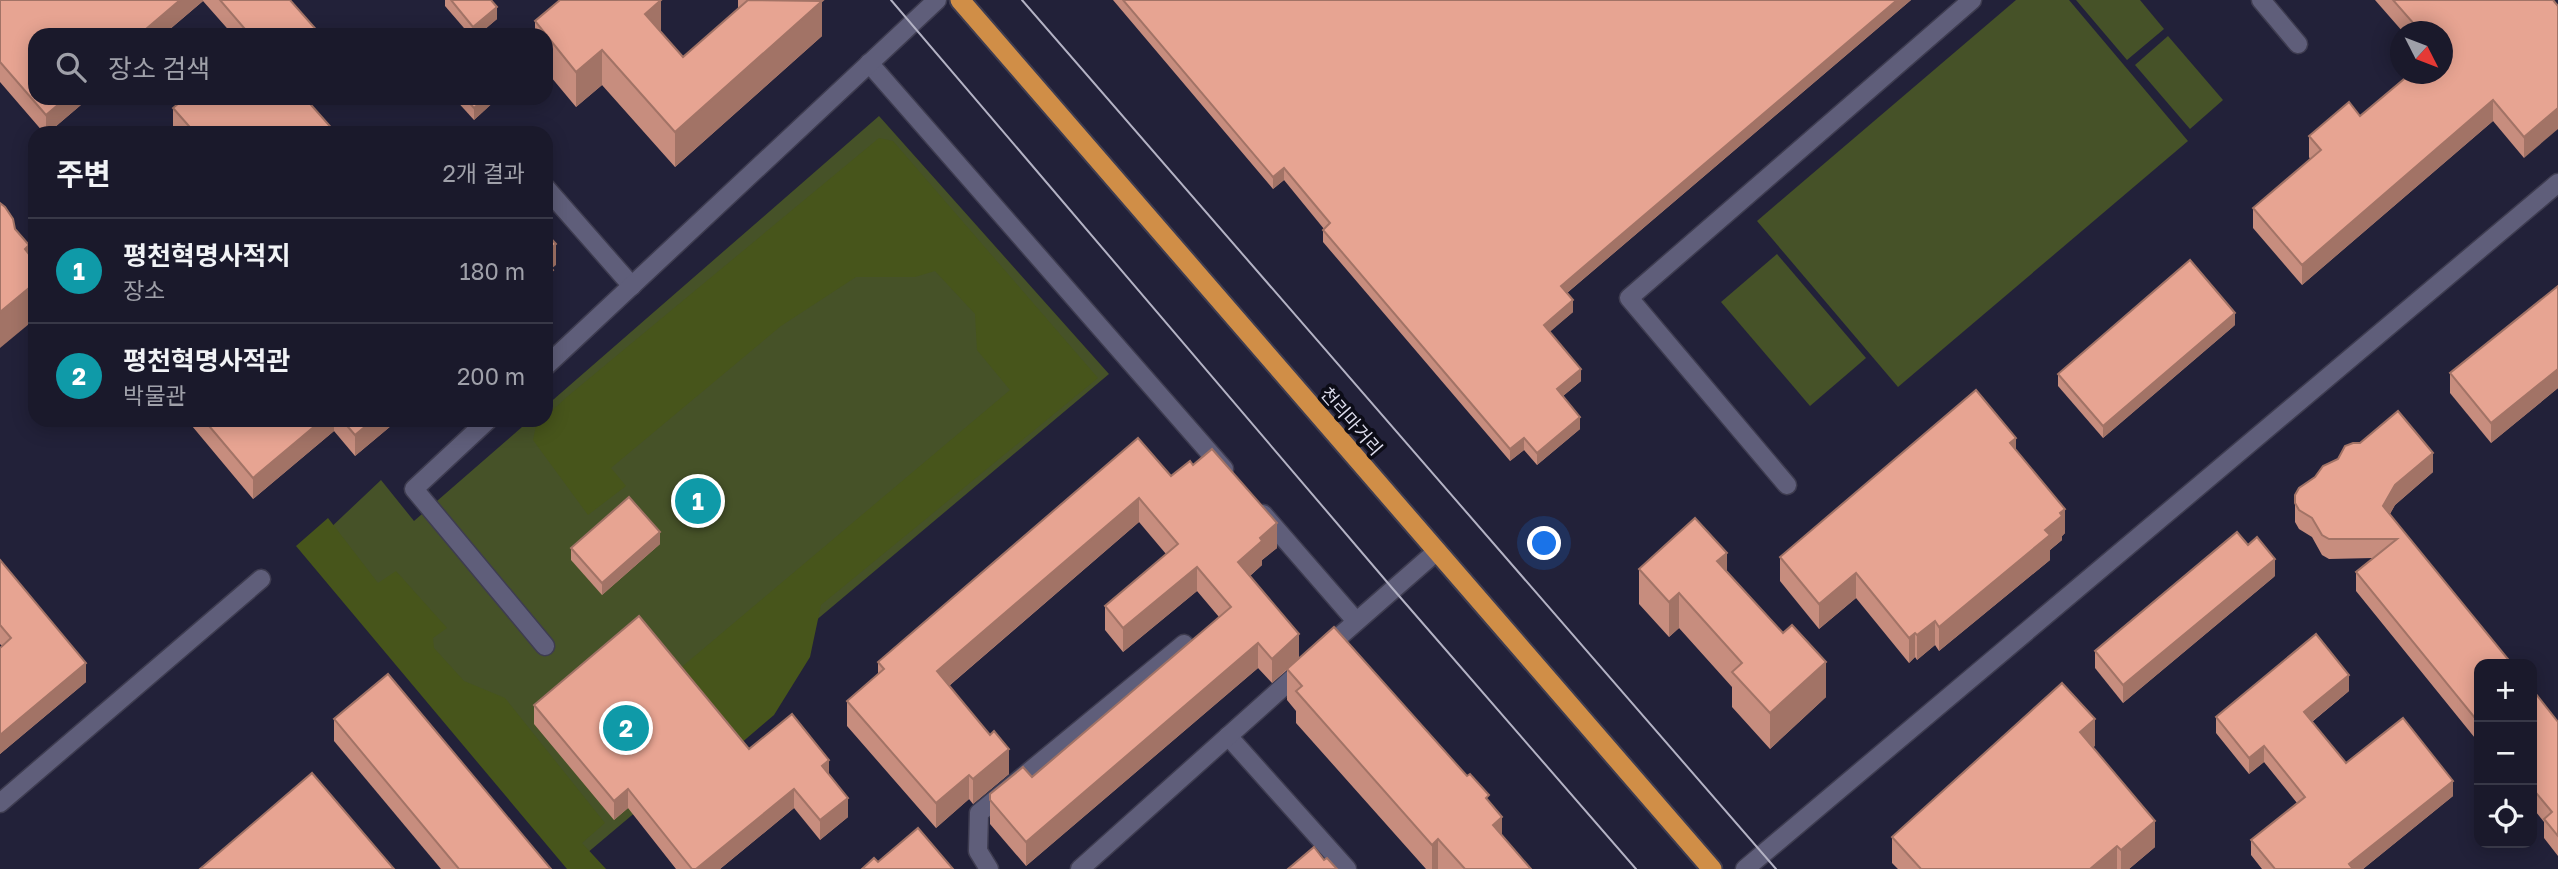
<!DOCTYPE html>
<html lang="ko">
<meta charset="utf-8">
<style>
body{margin:0;font-family:"Golos Text","Noto Sans KR",sans-serif;background:#232233;color:#f1f3f6}
.controls{position:absolute;right:21px;bottom:21px;display:grid;overflow:hidden;border-radius:14px;box-shadow:0 4px 18px #0003}
.controls button{width:63px;height:63px;display:grid;place-items:center;padding:0;border:0;border-bottom:2px solid #383847;background:#1a192b;color:#f1f3f6;font:35px sans-serif}
.compass{position:absolute;left:2390px;top:21px;width:63px;height:63px;border-radius:50%;background:#1a192b;box-shadow:0 4px 18px #0003;rotate:132deg}
.you{position:absolute;left:1545px;top:544px;width:24px;height:24px;margin:-18px;border:5px solid #fff;border-radius:50%;background:#1a73e8;box-shadow:0 0 0 10px #1a73e833}
.badge{display:grid;place-items:center;width:46px;height:46px;border-radius:50%;background:#f49aa1;color:#fff;font-size:23px;font-weight:700}
.pin{position:absolute;translate:-50% -50%;border:4px solid #fff;box-shadow:0 2px 7px #0006}
.list{margin:0;padding:0;list-style:none}
h2{display:flex;justify-content:space-between;align-items:center;height:91px;margin:0;padding:0 28px;font-size:30px}
h2 small{font-size:23px;font-weight:400;color:#9fa0a9}
.list li{display:grid;grid-template-columns:46px 1fr auto;gap:21px;align-items:center;box-sizing:border-box;height:105px;padding:0 28px;border-top:2px solid #383847}
.list b{display:block;font-size:26px;white-space:nowrap}
.list p{margin:0;font-size:23px;white-space:nowrap;color:#9fa0a9}
.list em{font-size:23px;font-style:normal;color:#9fa0a9}
.icon{flex:none;width:38px;height:38px;fill:none;stroke:currentColor;stroke-width:2;stroke-linecap:round;stroke-linejoin:round}
.map{position:relative;flex:none;width:2558px;height:869px;overflow:hidden}
.search{position:absolute;background:#1a192b;box-shadow:0 4px 18px #0003;left:28px;top:28px;width:525px;height:77px;display:flex;align-items:center;gap:18px;box-sizing:border-box;padding:0 24px;border-radius:21px;color:#9fa0a9;font-size:26px}
.panel{position:absolute;background:#1a192b;box-shadow:0 4px 18px #0003;left:28px;top:126px;width:525px;height:301px;border-radius:21px}
.map>svg:first-child{display:block}
.green{fill:#465228}
.forest{fill:#47551b}
.lines{fill:none;stroke-linecap:round;stroke-linejoin:round}
.service-casing{stroke:#3e3c50;stroke-width:21}
.minor-casing{stroke:#3e3c50;stroke-width:21}
.trunk-casing{stroke:#3e3c50;stroke-width:23}
.service{stroke:#5f5e7a;stroke-width:18}
.minor{stroke:#5f5e7a;stroke-width:18}
.trunk{stroke:#d08e47;stroke-width:19}
.tram{stroke:#b3b2c4;stroke-width:2}
.wall{fill:#c78d7e}
.shaded-wall{fill:#a27366}
.building{fill:#e7a492;stroke:#a27366;stroke-width:2}
.labels{text-anchor:middle;dominant-baseline:central;stroke-width:7;stroke-linejoin:round;paint-order:stroke}
.street-label{font-size:18px;fill:#dbdbeb;stroke:#0c0c17}
</style>
<div class="map">
<svg width="2558" height="869" viewBox="0 0 2558 869">
<rect width="100%" height="100%" fill="#222139"/>
<!-- green -->
<g class="green">
<path d="M2016,0H2069L2188,141L1898,387L1757,221Z"/>
<path d="M2076,0H2140L2164,29L2127,60Z"/>
<path d="M2168,36L2223,100L2190,129L2135,65Z"/>
<path d="M879,116L1109,374L770,659L733,730L580,859L308,549L381,480L414,521L530,420H546V406Z"/>
<path d="M1777,254L1866,358L1810,406L1721,302Z"/>
</g>
<!-- forest -->
<g class="forest">
<path d="M879,138L893,141L1098,378L821,605L810,657L774,715L644,826L677,671L1010,390L977,350L975,314L935,271L915,277H856L781,326L611,468L626,486L588,515L533,440L536,425L542,420H546V416L568,396Z"/>
<path d="M328,518L378,583L396,571L447,628L433,638L434,648L464,681L505,698L605,823L582,843L606,869H567L296,546Z"/>
</g>
<g class="lines">
<!-- service casing -->
<g class="service-casing">
<g id="service">
<path d="M2261,0L2298,44"/>
<path d="M546,188L632,286"/>
<path d="M1787,485L1629,298L1972,0"/>
</g>
</g>
<!-- minor casing -->
<g class="minor-casing">
<g id="minor">
<path d="M869,63L1224,469"/>
<path d="M546,366L937,0"/>
<path d="M488,420L414,489L545,646"/>
<path d="M1263,514L1356,621"/>
<path d="M1324,650L1437,551"/>
<path d="M1228,736L1347,869"/>
<path d="M0,803L261,579"/>
<path d="M989,869L978,851L979,813L1184,644"/>
<path d="M1080,869L1303,669"/>
<path d="M1745,869L2558,183"/>
</g>
</g>
<!-- trunk casing -->
<g class="trunk-casing">
<path id="trunk" d="M960,0L1712,869"/>
</g>
<!-- service -->
<use href="#service" class="service"/>
<!-- minor -->
<use href="#minor" class="minor"/>
<!-- trunk -->
<use href="#trunk" class="trunk"/>
<!-- tram -->
<g class="tram">
<path d="M891,0L1393,589L1636,869"/>
<path d="M1022,0L1776,869"/>
</g>
</g>
<!-- wall -->
<g class="wall">
<path d="M0,0H290L321,35H233L203,1L48,133H44L0,82Z"/>
<path d="M445,0H491L497,19L478,35H470L445,6Z"/>
<path d="M738,0H822V36L675,167L602,85L576,107L546,71V35H535V21L661,32L683,57L738,9Z"/>
<path d="M1113,0H1911L1567,293L1573,312L1549,332L1581,381L1563,396L1580,429L1537,465L1524,450L1510,461L1323,242V230L1324,229L1284,180L1273,189Z"/>
<path d="M2375,0H2553L2524,158L2493,121L2302,285L2253,228V208L2310,159L2309,157V136L2360,116L2442,74V32H2403Z"/>
<path d="M454,98H498L474,120Z"/>
<path d="M173,108L336,133H177L173,129Z"/>
<path d="M2558,286V388L2491,443L2450,393V373Z"/>
<path d="M2235,325L2103,438L2058,386V374Z"/>
<path d="M187,420H398L355,456L334,431L253,499Z"/>
<path d="M2016,450L2065,533L2062,536V540L2050,550V560L1939,651L1935,645L1917,660L1915,657L1909,663L1856,598L1819,629L1780,581V557Z"/>
<path d="M2338,459L2433,472L2395,505L2390,514L2479,664V743L2356,591V572L2373,558L2329,559L2322,555L2312,537L2299,529L2295,522V495Z"/>
<path d="M1171,476L1277,548L1262,560V565L1250,576L1299,657L1489,802L1502,835L1531,869H1426L1296,723V711L1287,700V670L1272,683L1258,668L1026,866L990,824V794L1032,777L1219,617L1197,591L1123,652L1105,630V606L1166,554L1139,522L949,686L1009,774L973,804L969,799L936,828L847,726V701L878,674V662Z"/>
<path d="M660,544L602,595L571,560V548Z"/>
<path d="M0,560L86,682L0,754V648L2,646L0,644Z"/>
<path d="M1639,569L1727,571L1826,697L1770,749L1732,707V687L1679,628L1669,637L1639,604Z"/>
<path d="M2275,576L2123,703L2095,668V651Z"/>
<path d="M2532,689L2558,722V856L2544,838V822L2532,807Z"/>
<path d="M2349,691L2312,722L2346,763L2453,796L2363,869H2262L2251,855V840L2297,803L2264,762L2249,774L2216,733V717Z"/>
<path d="M534,705L749,749L829,775L848,817L820,840L794,808L720,869H676L628,808L614,820L534,724Z"/>
<path d="M334,719L551,869H441L334,741Z"/>
<path d="M2095,746L2093,747L2155,847L2129,869H1898L1892,863V837Z"/>
</g>
<!-- shaded-wall -->
<g class="shaded-wall">
<path d="M180,0H203V1L163,35H139Z"/>
<path d="M661,0V35L645,14Z"/>
<path d="M1897,0H1911L1561,298V286Z"/>
<path d="M822,1V36L675,167V132Z"/>
<path d="M497,7V19L478,35H473V27Z"/>
<path d="M602,50V85L576,107V72Z"/>
<path d="M66,98H89L48,133H46V115Z"/>
<path d="M485,98H498L474,120V108Z"/>
<path d="M2493,100V121L2302,285V265Z"/>
<path d="M2558,108V129L2524,158V137Z"/>
<path d="M1284,168V180L1273,189V177Z"/>
<path d="M556,244V265L546,273V253Z"/>
<path d="M29,245V281L25,249Z"/>
<path d="M553,270V291L546,297V309V276Z"/>
<path d="M35,283V319L0,348V312Z"/>
<path d="M1573,300V312L1544,337V325Z"/>
<path d="M2235,313V325L2103,438V426Z"/>
<path d="M1581,369V381L1557,401V389Z"/>
<path d="M2558,369V388L2491,443V423Z"/>
<path d="M1580,417V429L1537,465V453Z"/>
<path d="M322,420H334V431L253,499V478Z"/>
<path d="M373,420H398L355,456V435Z"/>
<path d="M1524,438V450L1510,461V449Z"/>
<path d="M2016,438V462L2010,443Z"/>
<path d="M2433,453V472L2395,505L2383,525V506L2395,485Z"/>
<path d="M1139,498V522L937,696V671Z"/>
<path d="M2065,509V533L2062,536V540L2050,550V560L1939,651V627L2045,530Z"/>
<path d="M1277,523V548L1262,560V565L1238,586V562L1260,538Z"/>
<path d="M660,532V544L602,595V583Z"/>
<path d="M1727,553V588L1717,561Z"/>
<path d="M2275,559V576L2123,703V685Z"/>
<path d="M1197,567V591L1123,652V628Z"/>
<path d="M1856,573V598L1819,629V604Z"/>
<path d="M1679,593V628L1669,637V602Z"/>
<path d="M1935,621V645L1917,660V635Z"/>
<path d="M1915,633V657L1909,663V638Z"/>
<path d="M1299,634V658L1272,683V659Z"/>
<path d="M1258,643V668L1026,866V842Z"/>
<path d="M1826,662V697L1770,749V713Z"/>
<path d="M86,663V682L0,754V735Z"/>
<path d="M2349,675V691L2304,728V712Z"/>
<path d="M2095,719V746L2080,759V732Z"/>
<path d="M2264,746V762L2249,774V758Z"/>
<path d="M1009,749V774L973,804V779Z"/>
<path d="M829,760V780L822,766Z"/>
<path d="M969,775V799L936,828V803Z"/>
<path d="M2453,781V796L2363,869H2349V864Z"/>
<path d="M628,789V808L614,820V801Z"/>
<path d="M794,789V808L720,869H696Z"/>
<path d="M848,798V817L820,840V820Z"/>
<path d="M1502,817V849L1493,825Z"/>
<path d="M2155,821V847L2129,869H2121V850Z"/>
<path d="M1438,839V869H1432V845Z"/>
<path d="M2117,846V869H2090Z"/>
</g>
<!-- building -->
<g class="building">
<path d="M0,0H180L139,35H35V98H66L46,115L0,62Z"/>
<path d="M220,0H290L321,35H250Z"/>
<path d="M451,0H491L497,7L473,27Z"/>
<path d="M560,0H661L645,14L683,57L748,0L822,1L675,132L602,50L576,72L535,21Z"/>
<path d="M1123,0H1897L1561,286L1573,300L1544,325L1581,369L1557,389L1580,417L1537,453L1524,438L1510,449L1323,230L1330,223L1284,168L1273,177Z"/>
<path d="M2393,0H2553L2558,6V108L2524,137L2493,100L2302,265L2253,208L2321,150L2309,136L2349,102L2360,116L2410,74H2442V32H2421Z"/>
<path d="M185,98H305L336,133H195L173,108Z"/>
<path d="M465,98H485L474,108Z"/>
<path d="M0,203L5,207L13,219L15,229L29,245L25,249L35,262V283L0,312Z"/>
<path d="M546,233L556,244L546,253Z"/>
<path d="M2190,260L2235,313L2103,426L2058,374Z"/>
<path d="M546,261L553,270L546,276Z"/>
<path d="M2558,286V369L2491,423L2450,373Z"/>
<path d="M1976,390L2016,438L2010,443L2065,509L2060,513L2062,516L2045,530L2050,535L1939,627L1935,621L1917,635L1915,633L1909,638L1856,573L1819,604L1780,557Z"/>
<path d="M2398,411L2433,453L2395,485L2383,506L2512,664H2479V723L2356,572L2397,539H2329L2322,535L2312,518L2299,510L2295,503V495L2299,488L2315,477L2323,466L2338,459L2345,446L2353,443H2360Z"/>
<path d="M204,420H322L253,478Z"/>
<path d="M342,420H373L355,435Z"/>
<path d="M1138,438L1171,476L1190,461L1193,465L1212,449L1277,523L1260,538L1262,541L1238,562L1299,634L1272,659L1258,643L1026,842L990,800V794L1023,767L1032,777L1231,607L1197,567L1123,628L1105,606L1178,544L1139,498L937,671L990,735L994,731L1009,749L973,779L969,775L936,803L847,701L884,669L878,662Z"/>
<path d="M629,497L660,532L602,583L571,548Z"/>
<path d="M1695,518L1727,553L1717,561L1783,633L1792,625L1826,662L1770,713L1732,672L1742,663L1679,593L1669,602L1639,569Z"/>
<path d="M2237,532L2248,545L2257,537L2275,559L2123,685L2095,651Z"/>
<path d="M0,560L86,663L0,735V648L11,638L0,625Z"/>
<path d="M639,616L749,749L792,714L829,760L822,766L848,798L820,820L794,789L696,869H692L628,789L614,801L534,705Z"/>
<path d="M1334,627L1467,776L1470,774L1489,795L1486,798L1502,817L1493,825L1531,869H1465L1438,839L1432,845L1296,691L1302,686L1287,669Z"/>
<path d="M2316,634L2349,675L2304,712L2346,763L2403,718L2453,781L2349,864L2353,869H2275L2251,840L2305,797L2264,746L2249,758L2216,717Z"/>
<path d="M388,674L551,869H459L334,719Z"/>
<path d="M2062,683L2095,719L2080,732L2155,821L2121,850L2117,846L2090,869H1921L1892,837Z"/>
<path d="M2532,689L2558,722V836L2544,819L2552,812L2532,788Z"/>
<path d="M312,773L394,869H200Z"/>
<path d="M918,828L953,869H862L874,858L878,862Z"/>
<path d="M1314,847L1324,860L1327,858L1337,869H1288Z"/>
</g>
<g class="labels">
<!-- street labels -->
<g class="street-label">
<text transform="translate(1352 421) rotate(49)">천리마거리</text>
</g>
</g>
</svg>
<div class="controls">
<button>+</button>
<button>−</button>
<button><svg class="icon" aria-label="locate" viewBox="0 0 24 24"><circle cx="12" cy="12" r="6"/><path d="M12 2v4M12 18v4M2 12h4M18 12h4"/></svg></button>
</div>
<svg class="compass" viewBox="-18 -18 36 36"><path d="M0-13l5 13h-10z" fill="#e53935"/><path d="M0 13l5-13h-10z" fill="#9fa0a9"/></svg>
<div class="you"></div>
<div class="pin badge" style="left:698px;top:501px;background:#0f9aa8">1</div>
<div class="pin badge" style="left:626px;top:728px;background:#0f9aa8">2</div>
<div class="search"><svg class="icon" aria-label="search" viewBox="0 0 24 24"><circle cx="10" cy="10" r="6"/><path d="M15 15l6 6"/></svg>장소 검색</div>
<section class="panel">
<h2>주변<small>2개 결과</small></h2>
<ul class="list">
<li><span class="badge" style="background:#0f9aa8">1</span><div><b>평천혁명사적지</b><p>장소</p></div><em>180 m</em></li>
<li><span class="badge" style="background:#0f9aa8">2</span><div><b>평천혁명사적관</b><p>박물관</p></div><em>200 m</em></li>
</ul>
</section>
</div>
